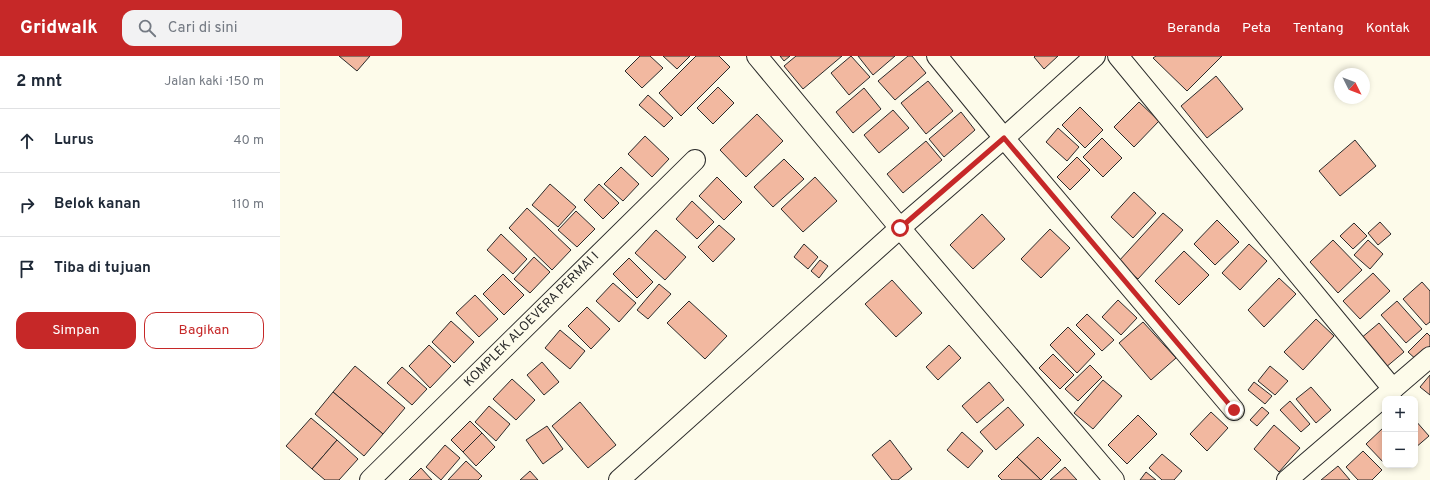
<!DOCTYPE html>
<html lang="id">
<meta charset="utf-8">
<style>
body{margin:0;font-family:Overpass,sans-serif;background:#f2f2f3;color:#1f2937}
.controls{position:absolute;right:12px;bottom:12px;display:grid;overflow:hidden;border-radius:8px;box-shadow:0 2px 6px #0003}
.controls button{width:36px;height:36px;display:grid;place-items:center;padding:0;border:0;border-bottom:1px solid #e0e1e3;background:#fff;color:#1f2937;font:20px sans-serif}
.compass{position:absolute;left:1054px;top:12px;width:36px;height:36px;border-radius:50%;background:#fff;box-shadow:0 2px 6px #0003;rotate:132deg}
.stop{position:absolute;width:12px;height:12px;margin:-9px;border:3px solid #c62828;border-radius:50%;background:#fff}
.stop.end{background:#c62828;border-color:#fff;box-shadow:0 1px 4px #0008}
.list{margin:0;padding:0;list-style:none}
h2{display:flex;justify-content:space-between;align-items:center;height:52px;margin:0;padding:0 16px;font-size:17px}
h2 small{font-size:13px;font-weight:400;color:#747a83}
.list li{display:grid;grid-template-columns:26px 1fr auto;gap:12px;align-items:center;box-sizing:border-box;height:64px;padding:0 16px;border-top:1px solid #e0e1e3}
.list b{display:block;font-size:15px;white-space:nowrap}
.list em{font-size:13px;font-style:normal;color:#747a83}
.actions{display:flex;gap:8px;padding:12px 16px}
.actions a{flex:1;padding:9px 0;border:1px solid #c62828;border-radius:12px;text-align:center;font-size:14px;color:#c62828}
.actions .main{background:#c62828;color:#fff}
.icon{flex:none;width:22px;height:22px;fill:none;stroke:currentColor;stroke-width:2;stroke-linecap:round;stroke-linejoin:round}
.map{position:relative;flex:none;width:1150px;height:424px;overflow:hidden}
header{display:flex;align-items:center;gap:24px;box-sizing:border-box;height:56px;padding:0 20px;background:#c62828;color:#fff}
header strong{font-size:19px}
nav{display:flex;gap:22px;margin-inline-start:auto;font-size:14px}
.search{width:280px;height:36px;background:#f2f2f3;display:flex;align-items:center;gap:10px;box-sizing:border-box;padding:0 14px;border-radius:12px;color:#747a83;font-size:15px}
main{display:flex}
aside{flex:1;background:#fff}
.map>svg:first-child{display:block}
.building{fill:#f2b8a0;stroke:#2b2b2b}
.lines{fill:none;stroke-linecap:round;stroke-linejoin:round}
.minor-casing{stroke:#2b2b2b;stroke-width:22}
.minor{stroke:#fdfbea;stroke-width:20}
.route{stroke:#c62828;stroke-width:5}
.labels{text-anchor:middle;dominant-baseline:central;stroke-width:3;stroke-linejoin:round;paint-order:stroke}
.street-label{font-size:13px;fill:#2b2b2b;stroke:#fdfbea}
</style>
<header>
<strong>Gridwalk</strong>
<div class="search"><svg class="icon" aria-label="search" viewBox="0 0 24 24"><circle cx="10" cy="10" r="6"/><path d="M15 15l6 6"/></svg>Cari di sini</div>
<nav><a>Beranda</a><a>Peta</a><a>Tentang</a><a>Kontak</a></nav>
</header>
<main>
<aside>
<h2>2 mnt<small>Jalan kaki · 150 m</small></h2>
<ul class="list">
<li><svg class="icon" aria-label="ahead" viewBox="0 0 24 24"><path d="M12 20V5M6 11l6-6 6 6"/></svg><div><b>Lurus</b></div><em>40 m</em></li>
<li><svg class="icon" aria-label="right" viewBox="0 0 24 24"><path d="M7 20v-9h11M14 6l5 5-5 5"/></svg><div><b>Belok kanan</b></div><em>110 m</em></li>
<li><svg class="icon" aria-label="arrive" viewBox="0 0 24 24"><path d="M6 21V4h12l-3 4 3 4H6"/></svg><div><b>Tiba di tujuan</b></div></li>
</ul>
<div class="actions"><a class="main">Simpan</a><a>Bagikan</a></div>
</aside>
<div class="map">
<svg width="1150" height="424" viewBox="0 0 1150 424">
<rect width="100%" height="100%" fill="#fdfbea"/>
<!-- building -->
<g class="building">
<path d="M59,0H90L77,15Z"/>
<path d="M360,0H370L383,12L362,32L345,15Z"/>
<path d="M383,0H410L397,13Z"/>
<path d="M416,0H439L450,11L401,60L379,37Z"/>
<path d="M500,0H510L504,5Z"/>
<path d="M516,0H562L523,33L504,10Z"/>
<path d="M571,0L590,21L569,39L551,17Z"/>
<path d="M578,0H615L593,19Z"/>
<path d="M628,0H632L646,17L615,44L598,25Z"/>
<path d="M755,0H778L764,13L754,1Z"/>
<path d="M876,0H942L907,35L873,2Z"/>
<path d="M936,20L963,53L927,82L901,50Z"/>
<path d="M648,25L673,55L646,78L621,47Z"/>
<path d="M438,31L454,47L433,68L417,52Z"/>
<path d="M584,32L601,53L573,77L556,56Z"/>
<path d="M368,39L393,62L384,71L359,49Z"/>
<path d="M859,46L879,65L854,91L834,71Z"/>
<path d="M800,51L823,74L805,92L782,69Z"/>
<path d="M613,54L629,72L599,97L584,79Z"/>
<path d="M681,56L695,74L664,101L649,83Z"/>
<path d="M477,58L503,85L466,121L440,94Z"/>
<path d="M778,72L799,91L787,105L766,86Z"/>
<path d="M365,80L389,103L372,121L348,98Z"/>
<path d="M822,82L842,102L823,121L803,101Z"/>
<path d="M1075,84L1096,110L1060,140L1039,115Z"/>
<path d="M646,85L662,104L623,137L607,118Z"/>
<path d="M797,101L810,114L790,134L777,121Z"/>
<path d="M504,103L524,123L493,151L474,131Z"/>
<path d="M341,111L359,128L343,145L324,128Z"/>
<path d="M437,121L462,146L444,164L419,140Z"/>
<path d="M535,121L557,145L523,176L501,153Z"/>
<path d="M270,128L296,151L278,171L252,149Z"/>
<path d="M319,128L339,147L323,163L304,144Z"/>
<path d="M854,136L876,157L853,182L831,161Z"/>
<path d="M412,145L434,166L417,183L396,163Z"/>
<path d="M247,152L291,194L272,214L229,172Z"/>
<path d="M296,155L315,173L297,191L278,174Z"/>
<path d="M883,157L903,174L858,223L838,206Z"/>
<path d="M702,158L725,183L693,213L670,189Z"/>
<path d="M937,164L959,186L935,209L914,188Z"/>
<path d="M1100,166L1111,178L1098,189L1088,177Z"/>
<path d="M1074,167L1087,180L1073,193L1060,180Z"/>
<path d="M439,169L455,183L433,206L418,191Z"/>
<path d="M770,173L790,192L761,222L741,203Z"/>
<path d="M376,174L406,201L385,224L355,197Z"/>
<path d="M221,178L247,203L233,218L207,194Z"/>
<path d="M1053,184L1082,214L1058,237L1030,206Z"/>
<path d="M1088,184L1103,198L1090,213L1074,199Z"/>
<path d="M524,188L538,201L528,213L514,201Z"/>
<path d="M969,188L987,205L960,234L942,217Z"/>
<path d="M904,195L929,219L899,249L875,225Z"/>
<path d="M254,201L270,216L250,237L234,223Z"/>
<path d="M349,202L373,226L357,242L333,218Z"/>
<path d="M540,204L548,210L539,222L531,215Z"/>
<path d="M1093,217L1110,235L1080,263L1063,245Z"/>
<path d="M223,218L244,239L224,259L203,238Z"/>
<path d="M999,222L1016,238L984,271L968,254Z"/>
<path d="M612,224L642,257L616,281L585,248Z"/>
<path d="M1142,226L1150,235V266L1146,269L1123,243Z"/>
<path d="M333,227L356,247L339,266L316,245Z"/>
<path d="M379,228L391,238L368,263L357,254Z"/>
<path d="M195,239L218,263L199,281L176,257Z"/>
<path d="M838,244L857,262L841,279L822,261Z"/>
<path d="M409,245L447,280L425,303L387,267Z"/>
<path d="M1117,245L1142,273L1126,287L1101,259Z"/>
<path d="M307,251L330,273L311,293L288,270Z"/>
<path d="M807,258L834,284L822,295L796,269Z"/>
<path d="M1036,263L1054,280L1023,314L1004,296Z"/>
<path d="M171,265L194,286L174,307L152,286Z"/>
<path d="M863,266L896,302L871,324L839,287Z"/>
<path d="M1099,267L1124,296L1105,312L1080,283Z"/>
<path d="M788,271L815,298L797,317L770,289Z"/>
<path d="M280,274L305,295L290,313L265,292Z"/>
<path d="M1147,277L1150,280V294L1139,306L1128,296Z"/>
<path d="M149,289L171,310L150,332L129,310Z"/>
<path d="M669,289L681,302L658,324L646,311Z"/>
<path d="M773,298L794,319L780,333L759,312Z"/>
<path d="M262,306L279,326L264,339L247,319Z"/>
<path d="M810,309L822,321L798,345L785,333Z"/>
<path d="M75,310L125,352L103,378L53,336Z"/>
<path d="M990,310L1008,325L995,339L978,325Z"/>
<path d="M122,311L147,333L132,349L107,327Z"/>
<path d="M1150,319V339L1140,331Z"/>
<path d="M232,323L255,344L236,364L213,343Z"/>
<path d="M823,324L842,340L813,373L794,357Z"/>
<path d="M709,326L724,344L697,367L682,350Z"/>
<path d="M974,326L992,340L985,348L968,334Z"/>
<path d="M1031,331L1051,354L1036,367L1016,343Z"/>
<path d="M53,336L103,378L84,400L35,358Z"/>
<path d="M1010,345L1030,368L1021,376L1000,354Z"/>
<path d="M300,346L336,389L308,412L272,370Z"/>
<path d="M209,350L230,368L216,385L195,366Z"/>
<path d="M728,351L744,369L716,394L700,376Z"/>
<path d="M982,351L989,357L977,370L970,364Z"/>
<path d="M931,356L948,372L927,395L910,378Z"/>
<path d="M858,359L877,378L847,408L828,389Z"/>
<path d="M31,362L57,384L32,413L6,390Z"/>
<path d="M1135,364L1149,380L1135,392Z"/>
<path d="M190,365L202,377L183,396L171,384Z"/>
<path d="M994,369L1020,392L999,416L974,393Z"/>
<path d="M267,370L283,393L263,408L246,384Z"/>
<path d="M1103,372L1105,374V408L1086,388Z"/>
<path d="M682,376L703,395L688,412L667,394Z"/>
<path d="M202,377L215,391L196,410L183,396Z"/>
<path d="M758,381L781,404L761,424L737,401Z"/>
<path d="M57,384L78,403L59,424H45L32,413Z"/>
<path d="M610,384L632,413L618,424H612L592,399Z"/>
<path d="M165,389L180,402L161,424L146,411Z"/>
<path d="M1083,395L1102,414L1092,424H1078L1066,411Z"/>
<path d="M882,398L902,415L894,424H882L869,412Z"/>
<path d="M737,401L761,424H722L718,420Z"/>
<path d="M186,405L202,420L198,424H168Z"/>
<path d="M1058,410L1070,424H1041Z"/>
<path d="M785,411L797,424H770Z"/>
<path d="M141,412L152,424H129Z"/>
<path d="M250,415L258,424H240Z"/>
<path d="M866,416L876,424H860Z"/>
</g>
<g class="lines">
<!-- minor casing -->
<g class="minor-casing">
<g id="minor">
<path d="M477,0L620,172L834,424"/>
<path d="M657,0L724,82L954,354"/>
<path d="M838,0L1113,333"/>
<path d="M90,424L415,104"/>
<path d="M339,424L620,172L724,82L815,0"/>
<path d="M1007,424L1150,301"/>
</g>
</g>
<!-- minor -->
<use href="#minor" class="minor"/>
</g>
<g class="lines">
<!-- route -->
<path class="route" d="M620,172L724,82L954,354"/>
</g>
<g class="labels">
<!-- street labels -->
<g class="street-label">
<text transform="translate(252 264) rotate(-45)">KOMPLEK ALOEVERA PERMAI I</text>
</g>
</g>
</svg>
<div class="controls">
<button>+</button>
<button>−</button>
</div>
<svg class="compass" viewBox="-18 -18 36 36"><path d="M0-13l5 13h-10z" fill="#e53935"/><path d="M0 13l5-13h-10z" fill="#747a83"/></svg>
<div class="stop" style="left:620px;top:172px"></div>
<div class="stop end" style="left:954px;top:354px"></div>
</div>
</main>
